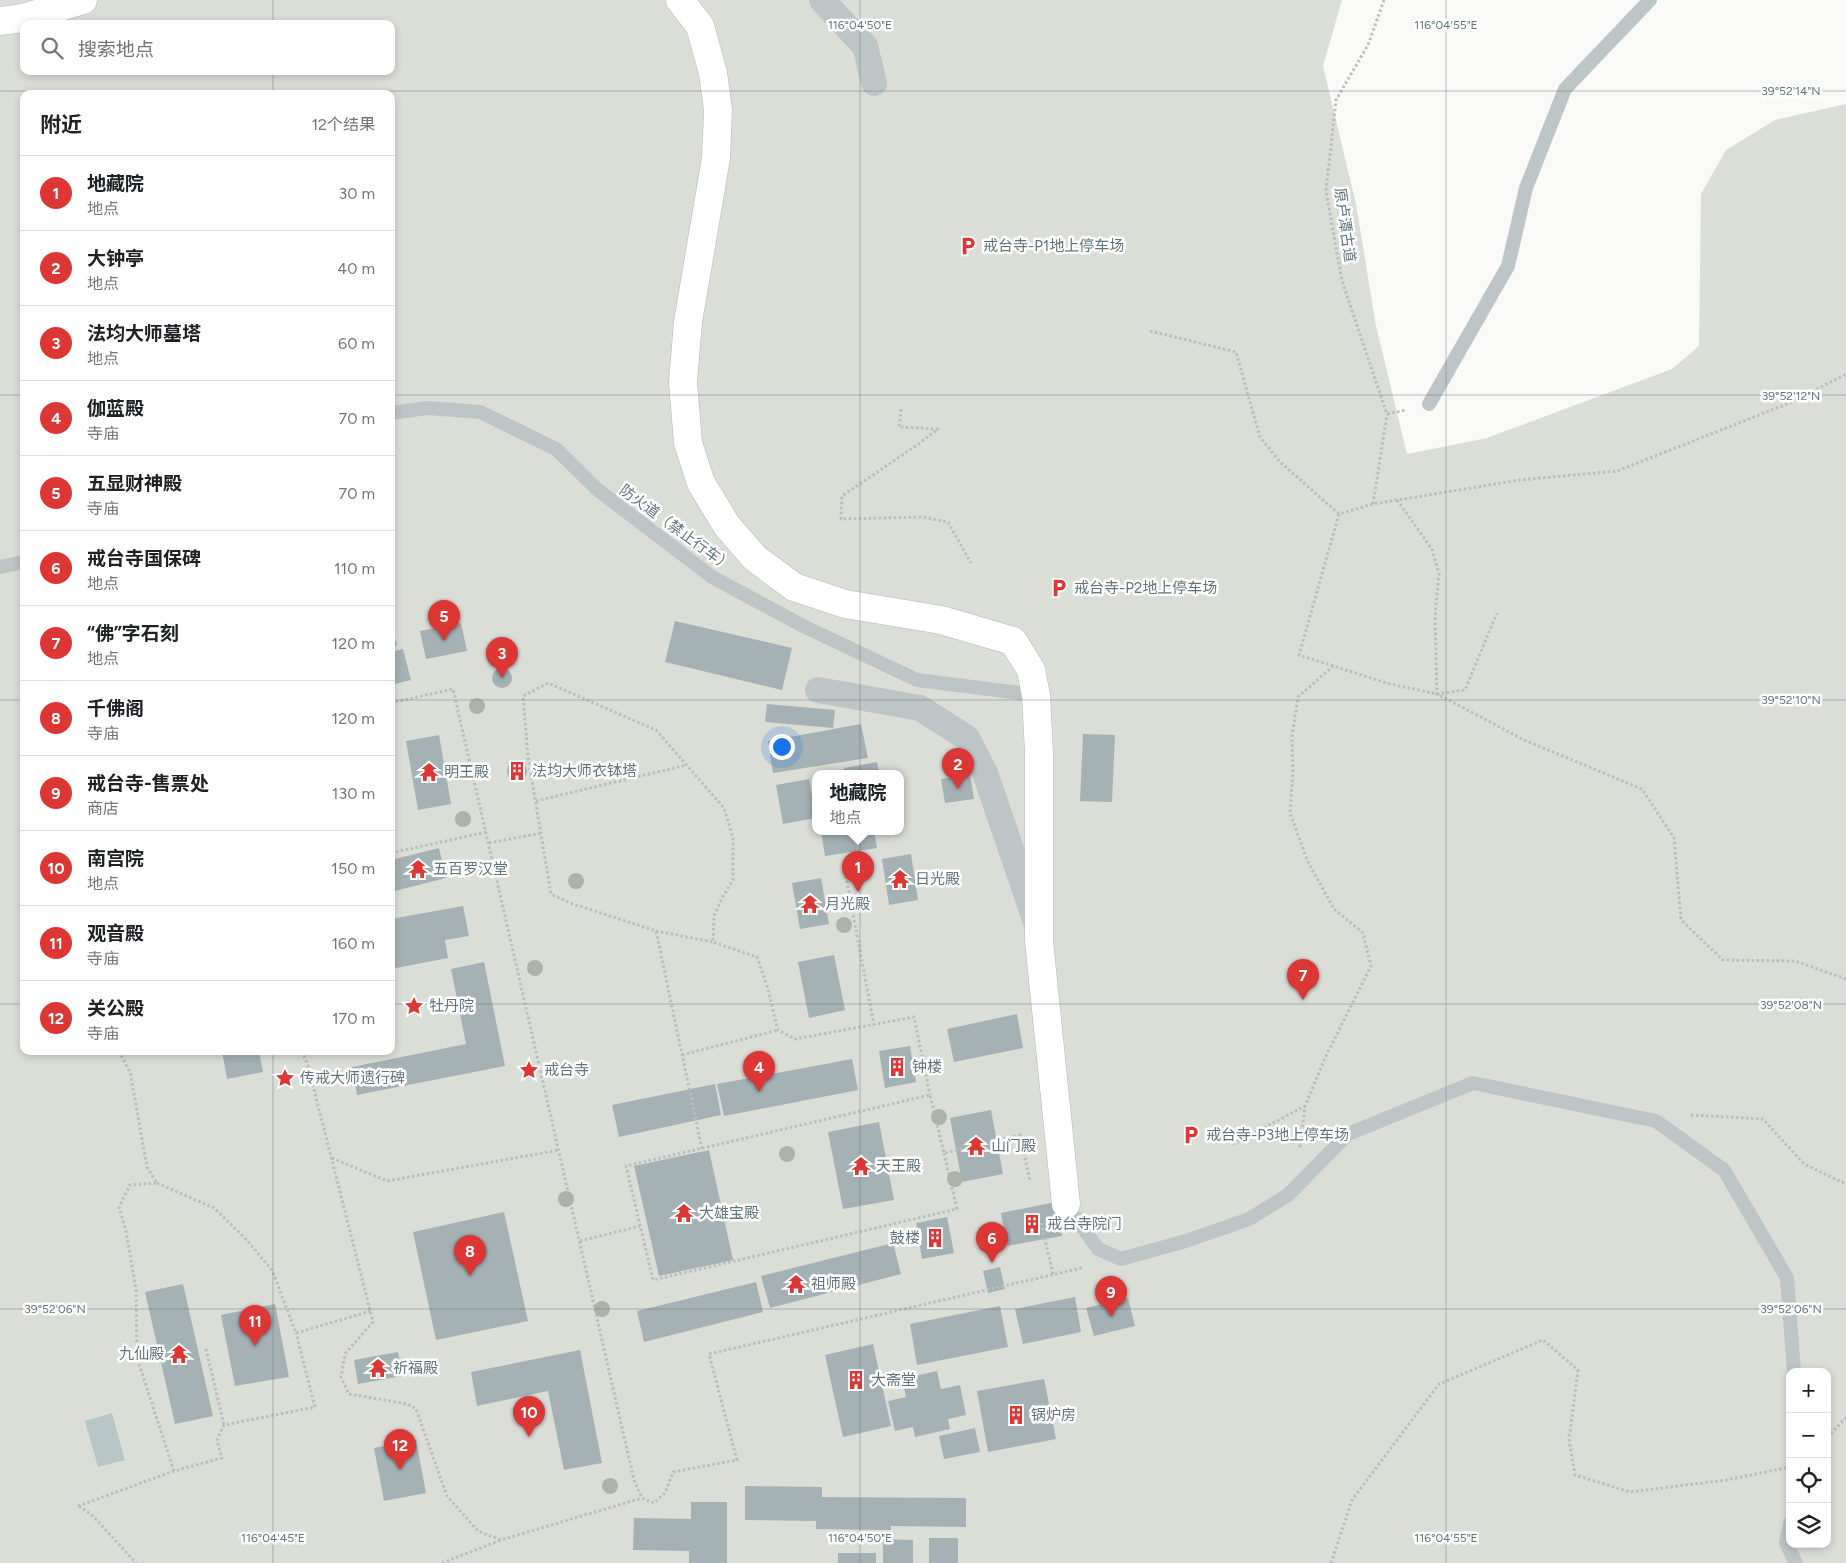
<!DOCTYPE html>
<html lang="zh">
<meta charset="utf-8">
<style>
body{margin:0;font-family:Figtree,"Noto Sans SC",sans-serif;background:#f6f6f6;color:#202124}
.controls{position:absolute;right:15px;bottom:15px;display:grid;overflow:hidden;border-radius:10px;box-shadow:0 2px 8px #0003}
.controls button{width:45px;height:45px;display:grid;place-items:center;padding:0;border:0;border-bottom:1px solid #e0e0e0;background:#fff;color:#202124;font:25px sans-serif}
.you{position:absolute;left:781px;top:746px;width:18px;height:18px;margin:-12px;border:4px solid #fff;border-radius:50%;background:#1a73e8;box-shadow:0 0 0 8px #1a73e833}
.badge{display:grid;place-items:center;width:32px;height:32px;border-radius:50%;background:#dc3635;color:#fff;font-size:16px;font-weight:700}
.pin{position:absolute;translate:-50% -41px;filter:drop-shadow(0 1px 2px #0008)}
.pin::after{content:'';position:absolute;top:26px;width:18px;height:15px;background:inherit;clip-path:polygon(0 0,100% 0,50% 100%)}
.popup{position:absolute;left:812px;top:770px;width:92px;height:65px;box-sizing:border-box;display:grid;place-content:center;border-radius:10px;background:#fff;filter:drop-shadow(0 1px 4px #0005);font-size:16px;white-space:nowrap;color:#757577}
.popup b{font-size:19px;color:#202124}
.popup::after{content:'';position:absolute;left:50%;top:100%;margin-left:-10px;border:10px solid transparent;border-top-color:#fff}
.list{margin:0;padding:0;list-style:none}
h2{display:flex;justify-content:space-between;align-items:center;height:65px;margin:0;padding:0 20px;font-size:21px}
h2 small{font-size:16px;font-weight:400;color:#757577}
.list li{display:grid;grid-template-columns:32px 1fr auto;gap:15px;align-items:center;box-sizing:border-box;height:75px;padding:0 20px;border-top:1px solid #e0e0e0}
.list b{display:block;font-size:19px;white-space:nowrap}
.list p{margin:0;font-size:16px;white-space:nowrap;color:#757577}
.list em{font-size:16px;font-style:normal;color:#757577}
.icon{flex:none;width:28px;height:28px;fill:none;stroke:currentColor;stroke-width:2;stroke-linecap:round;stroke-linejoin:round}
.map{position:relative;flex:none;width:1846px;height:1563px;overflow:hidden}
.search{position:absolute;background:#fff;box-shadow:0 2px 8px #0003;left:20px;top:20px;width:375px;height:55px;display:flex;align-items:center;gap:12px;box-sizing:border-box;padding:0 18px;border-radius:10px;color:#757577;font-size:19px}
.panel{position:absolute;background:#fff;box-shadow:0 2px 8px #0003;left:20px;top:90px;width:375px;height:965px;border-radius:10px}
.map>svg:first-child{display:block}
.green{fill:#dbded7;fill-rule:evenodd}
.water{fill:#b6c6c7}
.building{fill:#a5b2b5}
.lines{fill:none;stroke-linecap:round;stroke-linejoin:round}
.secondary-casing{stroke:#b1b9bc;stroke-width:29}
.path{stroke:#b9bebf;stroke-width:3;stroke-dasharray:2.5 2.5;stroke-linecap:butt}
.lane{stroke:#bec5c7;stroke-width:14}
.street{stroke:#bec5c7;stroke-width:26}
.secondary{stroke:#fff;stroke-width:28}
.tree{fill:#acb3a7}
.ticks{fill:none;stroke:#61767b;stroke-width:1;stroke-opacity:0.45}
.labels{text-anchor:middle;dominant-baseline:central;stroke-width:5;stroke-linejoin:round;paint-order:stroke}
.street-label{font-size:15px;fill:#61767b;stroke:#fff}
.poi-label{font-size:15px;fill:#61767b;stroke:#fff;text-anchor:start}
.ticks-label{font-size:12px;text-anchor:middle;fill:#61767b;stroke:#fff;stroke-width:5;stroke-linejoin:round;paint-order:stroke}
</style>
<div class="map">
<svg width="1846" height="1563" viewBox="0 0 1846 1563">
<rect width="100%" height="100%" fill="#f9f9f7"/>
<!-- green -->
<path class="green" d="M0,0H1342L1323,66L1356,204L1376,326L1407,454L1487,438L1672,369L1699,346L1701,194L1726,150L1775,120L1846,104V1563H0ZM24,24H391V71H24ZM24,94H391V1051H24ZM816,773H900V831H816ZM1790,1372H1827V1544H1790Z"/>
<!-- water -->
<path class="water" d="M112,1413L125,1460L98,1467L85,1421Z"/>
<!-- building -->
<g class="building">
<path d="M675,621L792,648L782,690L665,662Z"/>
<path d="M461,623L467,651L426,659L420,631Z"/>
<path d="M391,625L397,645L391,647Z"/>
<path d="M403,649L411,680L391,685V652Z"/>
<circle cx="502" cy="678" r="10"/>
<path d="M767,704L835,710L833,728L765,722Z"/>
<path d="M861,724L868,758L773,773L768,741Z"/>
<path d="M1083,734L1115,735L1112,802L1080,801Z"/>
<path d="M439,735L451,804L418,810L406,741Z"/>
<circle cx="517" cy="771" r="10"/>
<path d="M877,762L879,773H845L844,768Z"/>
<path d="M970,774L974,799L945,803L941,779Z"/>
<path d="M809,779L816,818L783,824L776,785Z"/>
<path d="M821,831H874L877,848L825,856Z"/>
<path d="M439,848L446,878L391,892V860Z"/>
<path d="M911,854L918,900L889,905L882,859Z"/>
<path d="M821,878L829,924L800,929L792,883Z"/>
<path d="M463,906L469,936L445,940L448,958L391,969V919Z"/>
<path d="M834,955L845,1010L809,1018L798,962Z"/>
<path d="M484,962L505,1066L357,1095L352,1067L466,1044L451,969Z"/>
<path d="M1017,1014L1023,1048L954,1062L947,1029Z"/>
<path d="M910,1046L916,1082L885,1088L879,1051Z"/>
<path d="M222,1051H259L263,1072L227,1079Z"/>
<path d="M852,1059L858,1090L724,1116L717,1084Z"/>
<path d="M715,1084L721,1115L619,1137L612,1105Z"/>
<path d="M991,1110L1003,1174L962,1182L950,1118Z"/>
<path d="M879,1122L894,1200L843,1209L828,1132Z"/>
<path d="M709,1150L733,1260L659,1276L634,1166Z"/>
<path d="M1056,1202L1062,1236L1007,1246L1001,1213Z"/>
<path d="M504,1212L528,1321L436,1340L413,1232Z"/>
<path d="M947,1217L954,1253L922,1259L916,1223Z"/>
<path d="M893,1243L901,1274L770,1308L761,1276Z"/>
<path d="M1000,1267L1005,1289L988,1293L983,1271Z"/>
<path d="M756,1282L763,1312L644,1342L637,1311Z"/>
<path d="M183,1284L213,1416L175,1424L145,1292Z"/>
<path d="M1075,1297L1081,1332L1023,1344L1015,1309Z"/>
<path d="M1128,1298L1135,1326L1094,1336L1086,1308Z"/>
<path d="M275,1304L289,1377L235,1386L221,1315Z"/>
<path d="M1000,1306L1008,1347L917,1365L910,1324Z"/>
<path d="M873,1344L891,1426L843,1437L825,1355Z"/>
<path d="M580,1350L602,1463L564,1470L548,1391L477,1406L471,1372Z"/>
<path d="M398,1352L403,1376L358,1384L354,1360Z"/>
<path d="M937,1371L941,1389L960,1385L966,1415L948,1419L950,1429L915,1437L913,1427L895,1431L888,1401L906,1397L902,1379Z"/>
<path d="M1044,1379L1056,1439L988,1452L977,1391Z"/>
<path d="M975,1428L980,1452L944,1459L939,1436Z"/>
<path d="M416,1440L426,1493L384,1501L374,1448Z"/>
<path d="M745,1486L822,1487V1497L966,1498V1527L891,1526V1530L816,1529V1521L745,1520Z"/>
<path d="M691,1502H727V1563H689V1551L633,1550L634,1518L691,1519Z"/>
<rect x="929" y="1538" width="29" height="25"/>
<path d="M883,1539L913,1540V1563H883Z"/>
<rect x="838" y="1553" width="38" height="10"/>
</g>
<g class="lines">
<!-- secondary casing -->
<g class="secondary-casing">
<g id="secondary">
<path d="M680,0L700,26L713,73L718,110L716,158L688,322L683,382L688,443L701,483L727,526L755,558L794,587L845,604L941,620L1013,641L1031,670L1036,695L1039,753V941L1066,1204"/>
<path d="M0,21L23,18L83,0"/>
</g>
</g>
<!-- path -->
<g class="path">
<path d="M1384,0L1368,45L1336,100L1326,191L1342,281L1387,414L1406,410"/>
<path d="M1150,331L1236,352L1260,437L1280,462L1339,514L1373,504L1520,480L1617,471L1792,402L1846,374"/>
<path d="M901,409L899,427L938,429L917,445L842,496L841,519L922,517L948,522L971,563"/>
<path d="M1397,500L1432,549L1439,574L1435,617L1437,694L1524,740L1642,789L1674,838L1681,920L1723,960L1795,961L1846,979"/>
<path d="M1373,504L1387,414"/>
<path d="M1339,514L1299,655L1390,684L1437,694L1465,690L1497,613"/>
<path d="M391,703L453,689L634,1480L642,1498L654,1503L665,1493L673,1472L737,1460L709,1354L1082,1268"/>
<path d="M536,801L687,765"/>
<path d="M489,843L541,833"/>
<path d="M391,853L487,832"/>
<path d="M844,866L874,1025"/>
<path d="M656,931L713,942"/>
<path d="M119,1051L130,1072L147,1167L157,1183L130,1185L119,1207L126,1231L136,1289L137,1358L174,1471"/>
<path d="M302,1051L308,1066L373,1322L345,1354L341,1377L349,1394L407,1404L416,1409L447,1496L478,1531L501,1540L642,1498"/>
<path d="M682,1055L778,1030"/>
<path d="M1691,1115L1763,1119L1804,1164L1846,1184"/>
<path d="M1233,1144L1305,1106L1326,1056L1371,966L1363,933L1334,909L1308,862L1290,813L1293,771L1292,736L1298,697L1333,666"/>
<path d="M1300,1147L1305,1106"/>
<path d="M702,1149L656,931L570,903L551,894L528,757L523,696L548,683L656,730L724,808L733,838V880L722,898L714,916L713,942L757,957L767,986L778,1030L795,1039L914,1017L930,1095"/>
<path d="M944,1153L957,1209L653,1280L626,1166L930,1095L944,1153L1020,1135L1030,1181"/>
<path d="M332,1158L387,1181L559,1150"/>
<path d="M157,1183L214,1208L244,1237L272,1270L296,1333L371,1311"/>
<path d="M1041,1223L1053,1274"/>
<path d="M580,1241L640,1226"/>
<path d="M206,1349L224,1425"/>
<path d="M1827,1437L1846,1418"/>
<path d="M78,1506L174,1471L222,1458L217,1440L224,1425L315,1407L296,1333"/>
<path d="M79,1506L93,1516L136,1563"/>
<path d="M442,1563L501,1540"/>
<path d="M1331,1563L1352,1500L1439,1384L1543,1340L1578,1370L1569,1440L1575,1475L1630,1492L1726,1480L1790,1467"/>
</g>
<!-- lane -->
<g class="lane">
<path d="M1429,404L1508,266L1526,188L1565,89L1650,0"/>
<path d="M391,413L427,408L480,412L556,449L598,490L712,577L803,626L917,680L1036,695"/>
<path d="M0,567L24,562"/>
<path d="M1066,1204L1098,1249L1121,1259L1186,1241L1249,1219L1288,1195L1348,1134L1473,1083L1656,1121L1724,1170L1787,1278L1794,1372"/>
<path d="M1790,1523L1786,1543L1796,1563"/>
</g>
<!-- street -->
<g class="street">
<path d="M822,0L865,46L874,83"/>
<path d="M818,690L920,708L967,738L985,773L1037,925"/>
</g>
<!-- secondary -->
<use href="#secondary" class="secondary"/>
</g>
<!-- trees -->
<g class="tree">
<circle cx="477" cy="706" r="8"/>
<circle cx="463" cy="819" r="8"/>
<circle cx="576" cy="881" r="8"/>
<circle cx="844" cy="925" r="8"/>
<circle cx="535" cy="968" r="8"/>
<circle cx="939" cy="1117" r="8"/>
<circle cx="787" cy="1154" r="8"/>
<circle cx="955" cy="1179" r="8"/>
<circle cx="566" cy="1199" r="8"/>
<circle cx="602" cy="1309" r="8"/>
<circle cx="610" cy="1486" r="8"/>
</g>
<!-- ticks -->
<path class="ticks" d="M273,0V24M860,0V1563M1446,0V1563M273,71V94M0,91H1846M0,395H24M391,395H1846M0,700H24M391,700H1846M0,1004H24M391,1004H1846M273,1051V1563M0,1309H1846"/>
<!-- icons -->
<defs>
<g id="parking-bare" transform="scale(1.5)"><path d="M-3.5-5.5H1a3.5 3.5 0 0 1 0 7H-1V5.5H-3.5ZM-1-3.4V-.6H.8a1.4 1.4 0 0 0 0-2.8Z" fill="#dc3635" stroke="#fff" stroke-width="2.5" paint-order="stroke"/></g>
<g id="building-bare" transform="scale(1.5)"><path d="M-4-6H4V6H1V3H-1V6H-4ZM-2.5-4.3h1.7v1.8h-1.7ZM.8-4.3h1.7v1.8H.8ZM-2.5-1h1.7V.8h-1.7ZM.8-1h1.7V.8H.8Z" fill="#dc3635" stroke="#fff" stroke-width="2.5" paint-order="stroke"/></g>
<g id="temple-bare" transform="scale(1.5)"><path d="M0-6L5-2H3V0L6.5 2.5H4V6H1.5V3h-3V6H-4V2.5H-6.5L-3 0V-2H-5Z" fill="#dc3635" stroke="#fff" stroke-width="2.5" paint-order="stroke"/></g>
<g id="sight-bare" transform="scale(1.5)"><path d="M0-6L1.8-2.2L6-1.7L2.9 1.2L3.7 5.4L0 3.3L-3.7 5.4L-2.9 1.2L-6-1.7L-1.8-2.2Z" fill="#dc3635" stroke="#fff" stroke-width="2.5" paint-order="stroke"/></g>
</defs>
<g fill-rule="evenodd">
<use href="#parking-bare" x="968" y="246"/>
<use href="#parking-bare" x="1059" y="588"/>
<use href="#building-bare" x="517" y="771"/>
<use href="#temple-bare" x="429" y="772"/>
<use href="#temple-bare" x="418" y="869"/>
<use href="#temple-bare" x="900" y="879"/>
<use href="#temple-bare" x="810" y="904"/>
<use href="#sight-bare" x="414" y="1006"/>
<use href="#building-bare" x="897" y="1067"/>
<use href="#sight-bare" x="529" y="1070"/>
<use href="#sight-bare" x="285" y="1078"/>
<use href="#parking-bare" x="1191" y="1135"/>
<use href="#temple-bare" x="976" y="1146"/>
<use href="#temple-bare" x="861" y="1166"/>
<use href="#temple-bare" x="684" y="1213"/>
<use href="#building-bare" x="1032" y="1224"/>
<use href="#building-bare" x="935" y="1238"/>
<use href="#temple-bare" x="796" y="1284"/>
<use href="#temple-bare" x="179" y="1354"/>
<use href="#temple-bare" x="378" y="1368"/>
<use href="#building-bare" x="856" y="1380"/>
<use href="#building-bare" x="1016" y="1415"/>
</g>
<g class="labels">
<!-- street labels -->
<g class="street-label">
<text transform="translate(1345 225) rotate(82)">原卢潭古道</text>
<text transform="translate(676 528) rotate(36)">防火道（禁止行车）</text>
</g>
<!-- poi labels -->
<g class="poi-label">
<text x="983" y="246">戒台寺-P1地上停车场</text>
<text x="1074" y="588">戒台寺-P2地上停车场</text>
<text x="532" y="771">法均大师衣钵塔</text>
<text x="444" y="772">明王殿</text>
<text x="433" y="869">五百罗汉堂</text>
<text x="915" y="879">日光殿</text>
<text x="825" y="904">月光殿</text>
<text x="429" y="1006">牡丹院</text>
<text x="912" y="1067">钟楼</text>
<text x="544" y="1070">戒台寺</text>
<text x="300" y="1078">传戒大师遗行碑</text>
<text x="1206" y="1135">戒台寺-P3地上停车场</text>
<text x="991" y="1146">山门殿</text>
<text x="876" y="1166">天王殿</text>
<text x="699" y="1213">大雄宝殿</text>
<text x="1047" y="1224">戒台寺院门</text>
<text x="920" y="1238" text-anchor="end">鼓楼</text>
<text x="811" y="1284">祖师殿</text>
<text x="164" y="1354" text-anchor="end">九仙殿</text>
<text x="393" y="1368">祈福殿</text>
<text x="871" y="1380">大斋堂</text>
<text x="1031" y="1415">锅炉房</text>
</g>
</g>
<g class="ticks-label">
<text x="860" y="29">116°04'50"E</text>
<text x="1446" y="29">116°04'55"E</text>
<text x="1791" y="95">39°52'14"N</text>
<text x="1791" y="400">39°52'12"N</text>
<text x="1791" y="704">39°52'10"N</text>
<text x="1791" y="1009">39°52'08"N</text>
<text x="55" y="1313">39°52'06"N</text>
<text x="1791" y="1313">39°52'06"N</text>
<text x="273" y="1542">116°04'45"E</text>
<text x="860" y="1542">116°04'50"E</text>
<text x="1446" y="1542">116°04'55"E</text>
</g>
</svg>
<div class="controls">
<button>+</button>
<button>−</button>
<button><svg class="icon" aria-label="locate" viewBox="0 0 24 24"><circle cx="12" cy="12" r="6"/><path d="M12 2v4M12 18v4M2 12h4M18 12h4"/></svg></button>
<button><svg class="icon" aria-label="layers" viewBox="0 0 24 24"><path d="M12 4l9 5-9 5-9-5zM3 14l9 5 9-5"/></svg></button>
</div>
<div class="you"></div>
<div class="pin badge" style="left:858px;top:892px">1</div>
<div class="popup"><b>地藏院</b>地点</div>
<div class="pin badge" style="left:958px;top:789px">2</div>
<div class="pin badge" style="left:502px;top:678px">3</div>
<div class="pin badge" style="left:759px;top:1092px">4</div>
<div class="pin badge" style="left:444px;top:641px">5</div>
<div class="pin badge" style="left:992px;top:1263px">6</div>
<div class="pin badge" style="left:1303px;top:1000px">7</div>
<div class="pin badge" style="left:470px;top:1276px">8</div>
<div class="pin badge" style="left:1111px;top:1317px">9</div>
<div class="pin badge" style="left:529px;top:1437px">10</div>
<div class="pin badge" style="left:255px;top:1346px">11</div>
<div class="pin badge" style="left:400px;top:1470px">12</div>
<div class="search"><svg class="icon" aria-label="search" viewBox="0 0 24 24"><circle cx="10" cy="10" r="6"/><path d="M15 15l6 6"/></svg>搜索地点</div>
<section class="panel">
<h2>附近<small>12个结果</small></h2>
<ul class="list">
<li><span class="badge">1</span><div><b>地藏院</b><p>地点</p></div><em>30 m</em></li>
<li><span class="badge">2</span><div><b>大钟亭</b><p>地点</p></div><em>40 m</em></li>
<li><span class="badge">3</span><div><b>法均大师墓塔</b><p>地点</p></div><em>60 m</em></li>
<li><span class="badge">4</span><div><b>伽蓝殿</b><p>寺庙</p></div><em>70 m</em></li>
<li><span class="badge">5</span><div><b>五显财神殿</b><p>寺庙</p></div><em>70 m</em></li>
<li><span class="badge">6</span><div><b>戒台寺国保碑</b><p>地点</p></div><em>110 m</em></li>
<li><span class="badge">7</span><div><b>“佛”字石刻</b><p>地点</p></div><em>120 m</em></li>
<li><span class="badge">8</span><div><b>千佛阁</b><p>寺庙</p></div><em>120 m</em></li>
<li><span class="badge">9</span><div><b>戒台寺-售票处</b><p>商店</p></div><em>130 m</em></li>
<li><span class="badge">10</span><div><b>南宫院</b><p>地点</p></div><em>150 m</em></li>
<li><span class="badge">11</span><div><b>观音殿</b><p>寺庙</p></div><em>160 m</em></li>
<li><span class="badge">12</span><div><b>关公殿</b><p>寺庙</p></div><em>170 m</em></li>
</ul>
</section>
</div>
